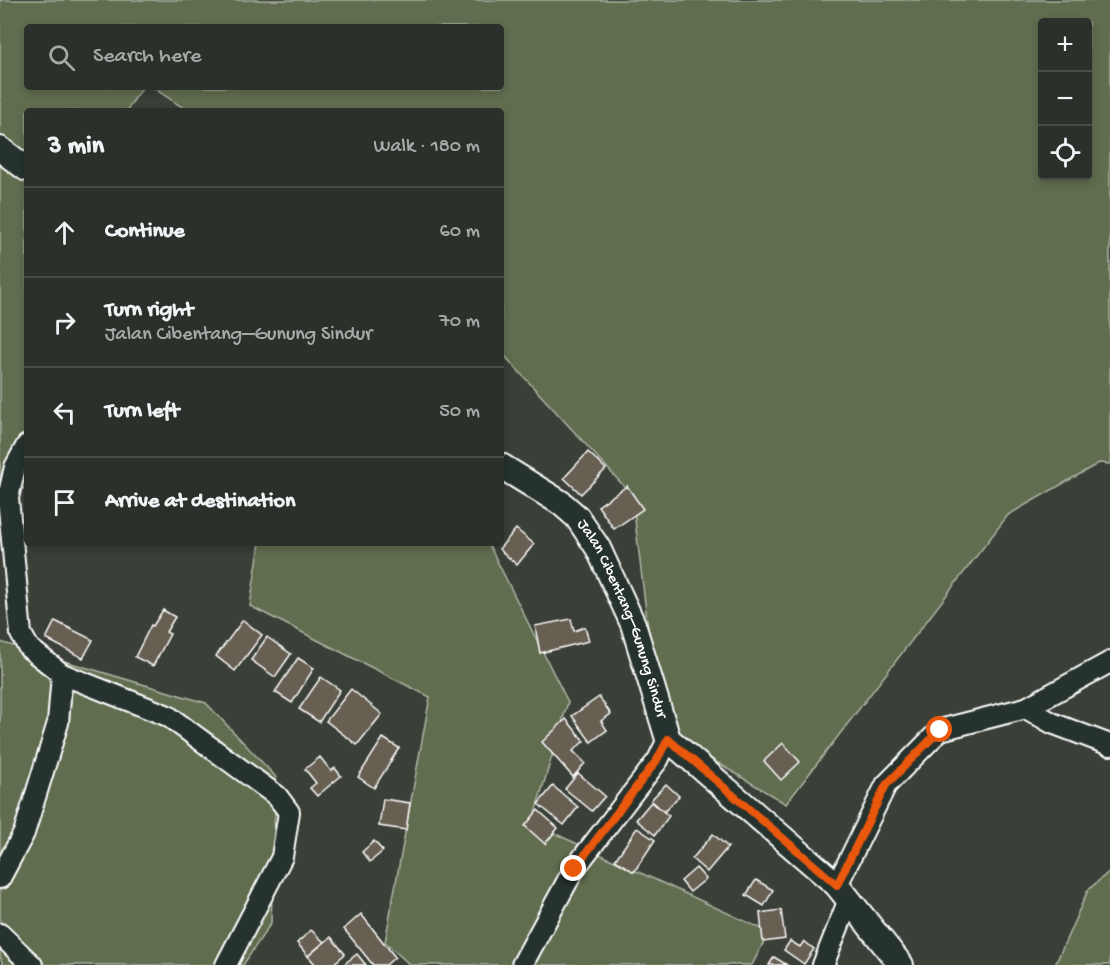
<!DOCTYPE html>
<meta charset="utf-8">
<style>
body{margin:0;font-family:"Gochi Hand",sans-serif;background:#343832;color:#f1f3f6}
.controls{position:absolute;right:18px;top:18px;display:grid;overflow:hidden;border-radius:6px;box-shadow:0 3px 9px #0003}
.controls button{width:54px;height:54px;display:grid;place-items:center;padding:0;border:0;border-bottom:2px solid #484b47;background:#2c302a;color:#f1f3f6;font:30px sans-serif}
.stop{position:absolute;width:18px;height:18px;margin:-14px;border:4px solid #ea580c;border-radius:50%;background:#fff}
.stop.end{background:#ea580c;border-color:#fff;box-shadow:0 2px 6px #0008}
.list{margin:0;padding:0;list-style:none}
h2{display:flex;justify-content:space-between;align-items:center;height:78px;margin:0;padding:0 24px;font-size:26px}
h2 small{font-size:20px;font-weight:400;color:#a6a9a8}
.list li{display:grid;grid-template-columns:39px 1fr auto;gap:18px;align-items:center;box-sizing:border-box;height:90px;padding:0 24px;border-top:2px solid #484b47}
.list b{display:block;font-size:22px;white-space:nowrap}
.list p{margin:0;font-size:20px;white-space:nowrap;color:#a6a9a8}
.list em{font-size:20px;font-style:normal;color:#a6a9a8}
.icon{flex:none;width:33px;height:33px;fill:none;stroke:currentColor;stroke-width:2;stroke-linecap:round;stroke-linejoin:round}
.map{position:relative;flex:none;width:1110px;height:965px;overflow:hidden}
.search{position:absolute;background:#2c302a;box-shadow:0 3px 9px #0003;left:24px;top:24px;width:480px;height:66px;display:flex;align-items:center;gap:15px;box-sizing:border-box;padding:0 21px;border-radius:6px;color:#a6a9a8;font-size:22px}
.panel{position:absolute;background:#2c302a;box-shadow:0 3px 9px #0003;left:24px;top:108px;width:480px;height:438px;border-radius:6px}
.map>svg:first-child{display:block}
.green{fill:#606d4f;stroke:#b0b6a7;stroke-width:1.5;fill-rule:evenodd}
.building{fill:#685e52;stroke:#fff;stroke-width:1.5}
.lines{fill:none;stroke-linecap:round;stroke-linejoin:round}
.minor-casing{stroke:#fff;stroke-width:24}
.tertiary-casing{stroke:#fff;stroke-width:28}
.minor{stroke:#26332d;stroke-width:20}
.tertiary{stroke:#26332d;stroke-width:24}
.route{stroke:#ea580c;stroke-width:8}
.labels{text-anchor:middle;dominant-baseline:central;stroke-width:5;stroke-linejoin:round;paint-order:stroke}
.street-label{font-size:16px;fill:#fff;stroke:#26332d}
</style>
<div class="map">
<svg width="1110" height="965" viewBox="0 0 1110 965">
<rect width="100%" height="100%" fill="#3a4038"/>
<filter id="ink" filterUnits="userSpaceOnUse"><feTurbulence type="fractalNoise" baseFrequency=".0167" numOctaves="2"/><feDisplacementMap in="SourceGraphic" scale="12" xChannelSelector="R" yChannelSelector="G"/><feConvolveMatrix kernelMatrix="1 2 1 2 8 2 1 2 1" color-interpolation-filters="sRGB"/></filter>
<g filter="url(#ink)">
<!-- green -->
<g class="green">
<path d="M0,0H1110V464L1099,463L1008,515L786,804L660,728L632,495L501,352V111H188L152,87H501V27H27V87H143L126,111H27V489L0,487ZM1042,22H1088V176H1042Z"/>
<path d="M260,543H488L568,702L532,823L769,932L752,965H410L385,942L430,697L250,606Z"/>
<path d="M0,642L206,703L276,777L271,923L243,965H3L0,956Z"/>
<path d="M1110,871V965H1055L1088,890Z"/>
</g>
<!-- building -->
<g class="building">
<path d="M588,452L606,469L581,494L564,478Z"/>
<path d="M627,486L643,509L614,529L598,506Z"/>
<path d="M516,529L534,544L517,565L499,549Z"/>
<path d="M163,610L175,617L166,632L170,634L153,666L135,657L151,625L153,626Z"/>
<path d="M571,619L574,631L585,627L589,641L540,653L535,626Z"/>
<path d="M243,620L262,635L235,671L216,656Z"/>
<path d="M55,621L93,640L83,658L46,639Z"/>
<path d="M267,637L291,654L275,677L251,660Z"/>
<path d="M298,658L314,668L292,703L275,692Z"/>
<path d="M321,677L340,690L319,722L299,709Z"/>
<path d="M351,689L382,714L357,745L326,721Z"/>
<path d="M599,697L611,714L601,721L607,730L591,742L572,716Z"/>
<path d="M566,719L584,741L573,751L585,763L573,777L542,742Z"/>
<path d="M383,738L399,748L374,788L358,777Z"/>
<path d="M783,743L800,762L781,780L764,761Z"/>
<path d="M320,757L331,771L335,768L341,776L317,796L310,788L316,783L305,769Z"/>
<path d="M578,773L605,796L592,811L565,789Z"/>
<path d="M666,784L679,796L664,812L651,800Z"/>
<path d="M553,786L578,807L564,825L538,804Z"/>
<path d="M383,799L410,803L406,830L379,826Z"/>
<path d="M651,802L669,816L655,835L636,820Z"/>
<path d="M538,810L558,828L545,844L525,826Z"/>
<path d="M637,828L655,840L634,872L615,860Z"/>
<path d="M713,834L728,847L707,872L692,859Z"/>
<path d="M374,841L383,851L370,862L362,852Z"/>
<path d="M696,868L706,879L690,892L681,881Z"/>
<path d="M756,880L773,890L764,906L746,895Z"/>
<path d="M781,910L785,939L763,942L760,913Z"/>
<path d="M361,914L395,957L386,965H373L344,929Z"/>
<path d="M311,930L324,942L308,956L297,943Z"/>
<path d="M331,937L345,954L332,965H316L308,956Z"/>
<path d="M790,941L800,947L804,941L814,949L804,964L784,950Z"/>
<path d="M357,954L366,965H343Z"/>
<path d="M774,957L787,965H769Z"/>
</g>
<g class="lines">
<!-- minor casing -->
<g class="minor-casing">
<g id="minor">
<path d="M62,674L168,716L277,796L289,812L282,857L226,965"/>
<path d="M1026,708L1052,723L1110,745"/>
<path d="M0,878L24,833L58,723L62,674L29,648L21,634L8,498L15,467L27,445"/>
<path d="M837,885L886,785L940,730L1026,708L1110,662"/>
<path d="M0,934L32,965"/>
<path d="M522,965L574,869L658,760L668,739"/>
<path d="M823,965L848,902"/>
</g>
</g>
<!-- tertiary casing -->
<g class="tertiary-casing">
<g id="tertiary">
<path d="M0,149L27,169"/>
<path id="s1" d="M501,466L561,503L577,517L598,548L633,624L668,739L837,885L901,965"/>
</g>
</g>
<!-- minor -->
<use href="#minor" class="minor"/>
<!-- tertiary -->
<use href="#tertiary" class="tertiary"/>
</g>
</g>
<g class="lines" filter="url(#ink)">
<!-- route -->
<path class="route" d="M574,869L657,760L668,739L837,885L886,785L940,730"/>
</g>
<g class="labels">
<!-- street labels -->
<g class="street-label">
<text stroke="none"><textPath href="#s1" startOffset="204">Jalan Cibentang–Gunung Sindur</textPath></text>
</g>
</g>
</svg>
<div class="controls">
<button>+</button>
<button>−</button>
<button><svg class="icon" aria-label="locate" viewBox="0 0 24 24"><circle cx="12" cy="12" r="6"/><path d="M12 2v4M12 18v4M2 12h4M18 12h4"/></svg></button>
</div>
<div class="stop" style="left:940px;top:730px"></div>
<div class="stop end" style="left:574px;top:869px"></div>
<div class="search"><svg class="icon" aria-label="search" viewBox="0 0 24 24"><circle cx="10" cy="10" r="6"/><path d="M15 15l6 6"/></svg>Search here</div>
<section class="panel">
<h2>3 min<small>Walk · 180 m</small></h2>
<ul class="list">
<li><svg class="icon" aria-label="ahead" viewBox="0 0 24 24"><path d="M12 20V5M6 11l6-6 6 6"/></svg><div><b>Continue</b></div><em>60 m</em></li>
<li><svg class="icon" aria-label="right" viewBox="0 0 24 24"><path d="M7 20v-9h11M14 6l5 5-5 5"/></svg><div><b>Turn right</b><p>Jalan Cibentang–Gunung Sindur</p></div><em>70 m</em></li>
<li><svg class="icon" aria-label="left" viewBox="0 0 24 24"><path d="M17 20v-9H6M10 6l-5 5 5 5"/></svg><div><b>Turn left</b></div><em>50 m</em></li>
<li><svg class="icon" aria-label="arrive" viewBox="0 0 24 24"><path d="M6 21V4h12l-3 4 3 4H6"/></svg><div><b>Arrive at destination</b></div></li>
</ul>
</section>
</div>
